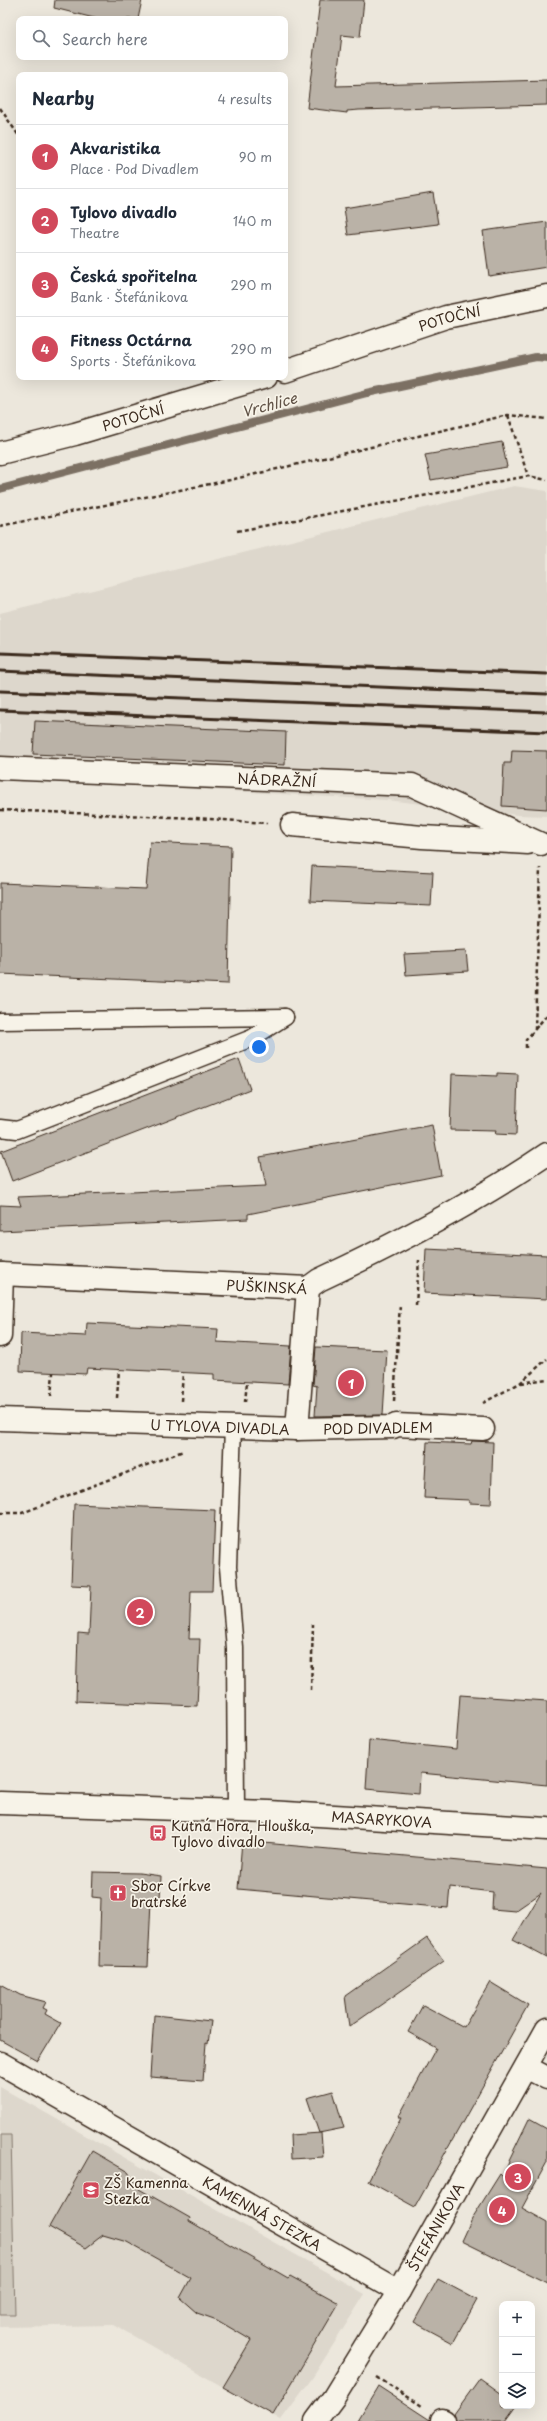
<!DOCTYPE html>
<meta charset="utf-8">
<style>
body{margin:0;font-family:"Playpen Sans",sans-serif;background:#f2f2f3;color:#1f2937}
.controls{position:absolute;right:12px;bottom:12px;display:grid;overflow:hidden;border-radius:8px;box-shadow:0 4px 16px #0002}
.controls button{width:36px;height:36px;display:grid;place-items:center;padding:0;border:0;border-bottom:1px solid #e0e1e3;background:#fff;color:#1f2937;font:20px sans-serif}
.you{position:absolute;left:259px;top:1047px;width:14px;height:14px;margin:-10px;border:3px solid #fff;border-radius:50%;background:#1a73e8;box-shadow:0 0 0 6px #1a73e833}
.badge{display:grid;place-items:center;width:26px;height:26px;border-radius:50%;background:#d1495b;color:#fff;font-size:13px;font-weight:700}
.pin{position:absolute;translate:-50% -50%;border:2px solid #fff;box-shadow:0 1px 4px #0006}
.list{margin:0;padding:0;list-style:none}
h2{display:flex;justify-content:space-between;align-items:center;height:52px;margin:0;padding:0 16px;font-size:17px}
h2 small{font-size:13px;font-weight:400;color:#747a83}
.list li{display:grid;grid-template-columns:26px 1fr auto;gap:12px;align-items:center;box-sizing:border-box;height:64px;padding:0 16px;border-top:1px solid #e0e1e3}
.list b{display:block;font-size:15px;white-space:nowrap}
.list p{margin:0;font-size:13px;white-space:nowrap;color:#747a83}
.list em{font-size:13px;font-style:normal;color:#747a83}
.icon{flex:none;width:22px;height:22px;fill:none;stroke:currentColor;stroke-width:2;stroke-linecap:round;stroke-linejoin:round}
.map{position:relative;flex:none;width:547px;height:2421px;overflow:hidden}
.search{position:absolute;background:#fff;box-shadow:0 4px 16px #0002;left:16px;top:16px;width:272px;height:44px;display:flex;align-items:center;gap:10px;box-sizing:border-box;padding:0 14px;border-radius:8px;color:#747a83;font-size:15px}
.panel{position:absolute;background:#fff;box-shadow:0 4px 16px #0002;left:16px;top:72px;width:272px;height:308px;border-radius:8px}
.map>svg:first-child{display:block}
.built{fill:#ddd7cc}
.green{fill:#cec8bc;stroke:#84796d}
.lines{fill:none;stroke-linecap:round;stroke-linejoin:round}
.stream{stroke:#7c7064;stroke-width:8}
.building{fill:#bab2a7;stroke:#3b2a1e}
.service-casing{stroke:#3b2a1e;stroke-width:19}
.minor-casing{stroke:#3b2a1e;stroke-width:25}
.primary-casing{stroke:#3b2a1e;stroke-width:25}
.path{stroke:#3b2a1e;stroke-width:2.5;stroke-dasharray:4 3;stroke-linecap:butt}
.service{stroke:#f7f3e8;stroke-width:16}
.minor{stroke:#f7f3e8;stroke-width:22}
.primary{stroke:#f7f3e8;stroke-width:22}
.rail{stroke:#3b2a1e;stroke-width:3}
.labels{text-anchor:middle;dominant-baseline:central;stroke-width:3.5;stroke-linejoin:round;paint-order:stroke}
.street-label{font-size:14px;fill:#3b2a1e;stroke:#f7f3e8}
.poi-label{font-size:14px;fill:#3b2a1e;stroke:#f7f3e8;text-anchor:start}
.water-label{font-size:15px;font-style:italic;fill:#615347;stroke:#f7f3e8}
</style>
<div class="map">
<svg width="547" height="2421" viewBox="0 0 547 2421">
<rect width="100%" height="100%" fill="#ece7dc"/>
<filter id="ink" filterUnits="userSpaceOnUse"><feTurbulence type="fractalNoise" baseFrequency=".025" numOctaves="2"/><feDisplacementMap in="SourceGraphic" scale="8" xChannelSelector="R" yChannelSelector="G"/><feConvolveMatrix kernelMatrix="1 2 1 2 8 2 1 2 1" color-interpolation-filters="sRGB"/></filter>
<g filter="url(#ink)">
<!-- built -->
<g class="built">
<path d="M514,486L547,491V816L518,815L387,800L0,778V613Z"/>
<path d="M0,2087L365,2294L313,2377L281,2420L114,2325L0,2327Z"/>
</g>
<!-- green -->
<path class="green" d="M0,2135H11L15,2315H0Z"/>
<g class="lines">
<!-- stream -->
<path class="stream" d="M0,489L367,393L536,357L547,358"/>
</g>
<!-- building -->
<g class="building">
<path d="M55,0H142L138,19H98L54,8Z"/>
<path d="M320,0H364L360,37L342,35L336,86L547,80V105L359,110L347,111V113L307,108Z"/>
<path d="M433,193L438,224L348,235L344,208Z"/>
<path d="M547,222V267L489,276L483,231Z"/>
<path d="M502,442L507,467L431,480L425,455Z"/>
<path d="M35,721L286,732L285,765L33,754Z"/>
<path d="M512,750L547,751V809L502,806L504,763H511Z"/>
<path d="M150,842L231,846L228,984L0,974V883L146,889Z"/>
<path d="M312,866L433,872L431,906L310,901Z"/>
<path d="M466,951L468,971L406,975L404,954Z"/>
<path d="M239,1059L250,1089L12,1181L1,1151Z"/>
<path d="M497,1073L518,1074L516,1135L495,1134L496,1131L450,1130L452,1074L497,1076Z"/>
<path d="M432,1125L441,1175L248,1214V1219L0,1231V1205L21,1206L18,1197L266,1186L260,1157Z"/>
<path d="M426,1249L547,1255V1299L424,1293Z"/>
<path d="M87,1323L218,1329L217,1342L291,1346L288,1384L214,1380V1374L87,1368L86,1374L20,1371L21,1333L86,1336Z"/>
<path d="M316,1347L387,1350L383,1415L315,1416L317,1386L313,1385Z"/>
<path d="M472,1441L493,1442L491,1504L469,1503V1500L424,1498L427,1442L471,1444Z"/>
<path d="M74,1504L215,1510L212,1591H191L189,1639H200L197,1706L76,1701L78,1633L89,1634L91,1586L71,1585Z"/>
<path d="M460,1695L547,1701V1785L420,1773L419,1794L366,1789L369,1740L456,1749Z"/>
<path d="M242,1841L547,1869V1958L513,1940L541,1893L515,1911L492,1909L493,1892L450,1887L448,1908L238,1889Z"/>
<path d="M93,1872L139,1873L161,1876L160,1900H151L148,1967L99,1966L101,1898L92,1897Z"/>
<path d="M427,1938L444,1961L349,2027L345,1996Z"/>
<path d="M490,1982L528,2005L415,2207L368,2181L401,2118H398L436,2048L408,2032L423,2005L464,2027Z"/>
<path d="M0,1984L20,1995L46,2002L43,2008L47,2010L45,2014L61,2023L38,2061L0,2040Z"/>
<path d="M154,2015L211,2021L208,2044L206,2043L203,2081L150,2077Z"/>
<path d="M333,2091L344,2128L319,2133L307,2098Z"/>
<path d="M529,2119L547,2129V2162L522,2208L547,2222V2283L462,2241L473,2217L500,2174L504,2178L509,2160Z"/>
<path d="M321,2133L323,2157L291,2159L290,2135Z"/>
<path d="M92,2151L128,2172L139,2189L190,2218L189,2221L288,2278L290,2276L339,2303L273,2415L223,2387L251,2340L217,2320L197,2313L180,2298L191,2278L127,2242L103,2235L86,2248L49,2227Z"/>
<path d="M438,2279L477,2300L453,2343L414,2322Z"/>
<path d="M480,2378L502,2394V2406H516L505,2421H456L454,2414Z"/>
<path d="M378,2386L430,2420V2421H357Z"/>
</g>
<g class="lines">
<!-- service casing -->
<g class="service-casing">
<g id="service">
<path d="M0,1021L285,1017"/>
<path d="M0,1128L17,1130L252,1038L285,1017"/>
<path d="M233,1427L228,1567L235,1648L236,1811"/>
</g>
</g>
<!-- minor casing -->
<g class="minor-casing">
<g id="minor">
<path id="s1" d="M285,371L446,317L547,296"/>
<path id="s2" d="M0,453L75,434L266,377"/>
<path id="s3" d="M0,768L412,785L541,844"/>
<path d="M292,825L422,837L528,843"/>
<path id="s4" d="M0,1274L308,1288L319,1280C398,1243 475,1203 547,1154"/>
<path d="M0,1336L2,1274"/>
<path id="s5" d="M0,1419L297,1429L393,1427L396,1425L483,1429"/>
<path d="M297,1429L308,1288"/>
<path id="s6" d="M0,2063L399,2291"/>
<path d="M526,2067L547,2078"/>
<path d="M442,2420L444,2421"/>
</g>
</g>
<!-- primary casing -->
<g class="primary-casing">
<g id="primary">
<path id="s7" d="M0,1803L269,1812L547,1829"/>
<path id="s8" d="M316,2421L334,2397L399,2291L547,2029"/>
</g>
</g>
<!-- path -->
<g class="path">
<path d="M0,108L19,136"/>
<path d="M508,415L528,476"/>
<path d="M0,526L230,480L508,415L547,419"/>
<path d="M237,531L528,476L547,480"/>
<path d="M0,810L195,818L267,823"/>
<path d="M535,1029L547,1015"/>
<path d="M526,1048V1040L535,1029L540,868"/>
<path d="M416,1305L419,1260"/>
<path d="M521,1383L547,1379"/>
<path d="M51,1396L53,1373"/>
<path d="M117,1398L119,1369"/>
<path d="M181,1401L183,1373"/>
<path d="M394,1401L400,1304"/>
<path d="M245,1402L247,1382"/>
<path d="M483,1403L520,1383L547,1359"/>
<path d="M0,1513H22L183,1451"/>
<path d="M311,1690L313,1624"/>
<path d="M377,2377L422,2406"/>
</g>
<!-- service -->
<use href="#service" class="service"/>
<!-- minor -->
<use href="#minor" class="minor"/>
<!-- primary -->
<use href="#primary" class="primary"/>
<!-- rail -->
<g class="rail">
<path d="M0,653L547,674"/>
<path d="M0,671L547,694"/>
<path d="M0,691L547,712"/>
<path d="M0,710L547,732"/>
</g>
</g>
</g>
<!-- icons -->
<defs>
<g id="bus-square" transform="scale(0.9)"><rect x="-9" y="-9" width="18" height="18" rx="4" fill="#d1495b" stroke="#f7f3e8"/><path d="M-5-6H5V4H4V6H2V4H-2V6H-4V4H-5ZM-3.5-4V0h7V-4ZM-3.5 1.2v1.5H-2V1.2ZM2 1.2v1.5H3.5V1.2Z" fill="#fff"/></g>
<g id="church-square" transform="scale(0.9)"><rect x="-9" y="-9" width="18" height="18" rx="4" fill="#d1495b" stroke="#f7f3e8"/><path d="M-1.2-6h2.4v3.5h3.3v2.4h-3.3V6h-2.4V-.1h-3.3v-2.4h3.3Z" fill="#fff"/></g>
<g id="school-square" transform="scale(0.9)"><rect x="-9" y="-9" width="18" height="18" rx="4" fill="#d1495b" stroke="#f7f3e8"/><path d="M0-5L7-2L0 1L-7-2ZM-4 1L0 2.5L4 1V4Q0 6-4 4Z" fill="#fff"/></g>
</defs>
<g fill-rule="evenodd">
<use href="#bus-square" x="158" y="1833"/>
<use href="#church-square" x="118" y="1893"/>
<use href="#school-square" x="91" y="2190"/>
</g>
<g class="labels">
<!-- street labels -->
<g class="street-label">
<text stroke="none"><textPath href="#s1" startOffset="173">POTOČNÍ</textPath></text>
<text stroke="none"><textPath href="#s2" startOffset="138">POTOČNÍ</textPath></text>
<text stroke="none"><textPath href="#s3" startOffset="277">NÁDRAŽNÍ</textPath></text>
<text stroke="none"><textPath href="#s4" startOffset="267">PUŠKINSKÁ</textPath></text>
<text stroke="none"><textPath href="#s5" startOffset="220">U TYLOVA DIVADLA</textPath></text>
<text transform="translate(378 1428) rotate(-1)">POD DIVADLEM</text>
<text stroke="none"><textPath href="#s7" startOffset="382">MASARYKOVA</textPath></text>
<text stroke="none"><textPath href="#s6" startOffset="302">KAMENNÁ STEZKA</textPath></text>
<text stroke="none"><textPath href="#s8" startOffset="228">ŠTEFÁNIKOVA</textPath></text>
</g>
<!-- poi labels -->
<g class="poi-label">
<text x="171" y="1825">Kutná Hora, Hlouška,<tspan x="171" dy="16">Tylovo divadlo</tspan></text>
<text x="131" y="1885">Sbor Církve<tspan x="131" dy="16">bratrské</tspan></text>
<text x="104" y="2182">ZŠ Kamenna<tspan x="104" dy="16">Stezka</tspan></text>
</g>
<!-- water labels -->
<g class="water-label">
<text transform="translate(269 404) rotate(-15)">Vrchlice</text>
</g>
</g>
</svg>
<div class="controls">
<button>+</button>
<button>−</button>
<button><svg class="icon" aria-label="layers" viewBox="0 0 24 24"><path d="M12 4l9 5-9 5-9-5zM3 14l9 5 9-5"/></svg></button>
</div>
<div class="you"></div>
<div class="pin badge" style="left:351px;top:1383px">1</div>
<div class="pin badge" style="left:140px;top:1612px">2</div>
<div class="pin badge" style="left:518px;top:2177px">3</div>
<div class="pin badge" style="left:502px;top:2210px">4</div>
<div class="search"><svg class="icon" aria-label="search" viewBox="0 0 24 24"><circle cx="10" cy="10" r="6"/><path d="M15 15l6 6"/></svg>Search here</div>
<section class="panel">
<h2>Nearby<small>4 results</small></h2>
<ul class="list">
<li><span class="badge">1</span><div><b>Akvaristika</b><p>Place · Pod Divadlem</p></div><em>90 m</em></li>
<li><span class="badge">2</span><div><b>Tylovo divadlo</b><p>Theatre</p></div><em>140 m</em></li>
<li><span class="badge">3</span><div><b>Česká spořitelna</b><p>Bank · Štefánikova</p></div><em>290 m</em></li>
<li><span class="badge">4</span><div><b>Fitness Octárna</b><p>Sports · Štefánikova</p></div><em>290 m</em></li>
</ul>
</section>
</div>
